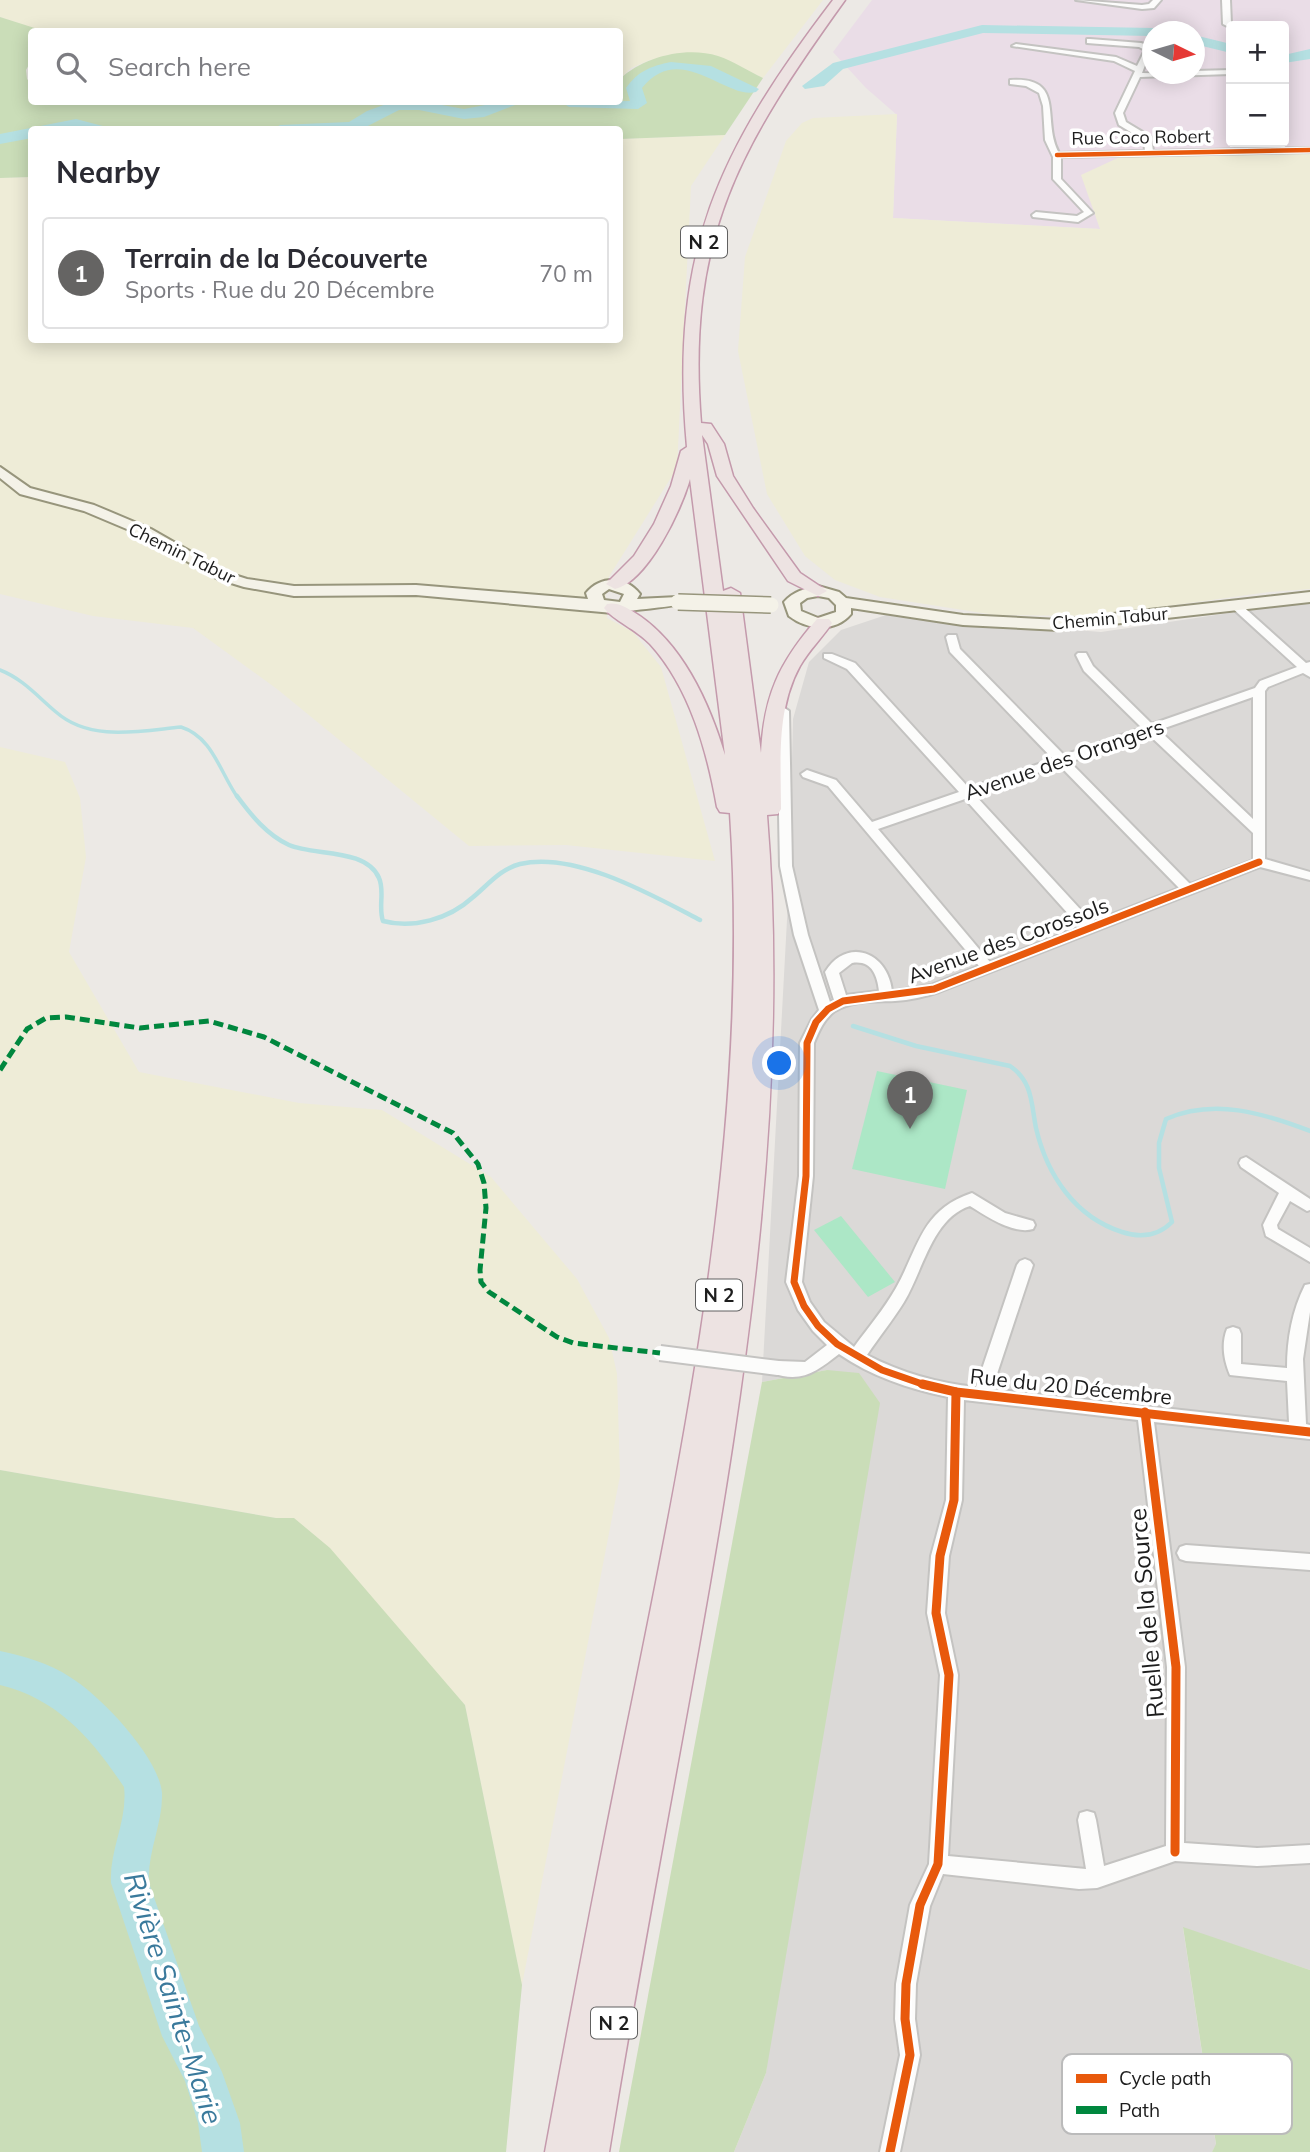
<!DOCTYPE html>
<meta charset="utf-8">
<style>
body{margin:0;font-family:Mulish,sans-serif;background:#f2f2f3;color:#2b2b33}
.controls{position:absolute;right:21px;top:21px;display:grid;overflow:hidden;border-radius:7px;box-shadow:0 4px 18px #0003}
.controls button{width:63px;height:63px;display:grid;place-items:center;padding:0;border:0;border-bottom:2px solid #e1e1e2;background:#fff;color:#2b2b33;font:35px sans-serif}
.compass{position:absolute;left:1142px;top:21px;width:63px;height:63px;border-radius:50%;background:#fff;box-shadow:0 4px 18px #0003;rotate:95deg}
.you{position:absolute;left:780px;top:1064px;width:24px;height:24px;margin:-18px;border:5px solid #fff;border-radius:50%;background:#1a73e8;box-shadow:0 0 0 10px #1a73e833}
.badge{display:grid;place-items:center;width:46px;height:46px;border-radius:50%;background:#656463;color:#fff;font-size:23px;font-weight:700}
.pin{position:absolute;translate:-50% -58px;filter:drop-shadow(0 2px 4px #0008)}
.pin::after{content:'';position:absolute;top:37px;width:24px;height:21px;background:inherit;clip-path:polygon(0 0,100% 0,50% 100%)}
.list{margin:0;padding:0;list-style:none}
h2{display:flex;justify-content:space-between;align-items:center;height:91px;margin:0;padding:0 28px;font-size:30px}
h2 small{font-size:23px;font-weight:400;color:#7c7c81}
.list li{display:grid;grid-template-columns:46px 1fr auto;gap:21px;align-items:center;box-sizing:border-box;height:112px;margin:0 14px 14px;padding:0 14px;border:2px solid #e1e1e2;border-radius:7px}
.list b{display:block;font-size:26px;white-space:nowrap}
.list p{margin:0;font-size:23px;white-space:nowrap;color:#7c7c81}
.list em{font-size:23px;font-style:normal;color:#7c7c81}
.icon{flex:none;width:38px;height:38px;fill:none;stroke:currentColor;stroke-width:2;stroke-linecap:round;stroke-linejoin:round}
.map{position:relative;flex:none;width:1310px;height:2152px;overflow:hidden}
.search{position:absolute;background:#fff;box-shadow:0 4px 18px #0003;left:28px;top:28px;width:595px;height:77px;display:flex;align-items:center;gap:18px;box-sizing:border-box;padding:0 24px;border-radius:7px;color:#7c7c81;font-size:26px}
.panel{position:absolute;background:#fff;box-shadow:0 4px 18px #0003;left:28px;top:126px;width:595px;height:217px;border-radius:7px}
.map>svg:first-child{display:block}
.residential{fill:#dbd9d7}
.industrial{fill:#eadde7;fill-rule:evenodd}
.farmland{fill:#eeecd7}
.forest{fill:#caddb8}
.pitch{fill:#ace7c6}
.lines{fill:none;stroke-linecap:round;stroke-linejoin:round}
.stream-far1{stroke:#b5e0e2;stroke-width:3.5}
.stream{stroke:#b5e0e2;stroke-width:4.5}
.river{fill:#b5e0e2;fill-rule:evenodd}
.minor-casing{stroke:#c4c3c1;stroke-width:4}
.secondary-casing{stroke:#97957c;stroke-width:4}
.trunk-casing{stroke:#c49aac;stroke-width:3}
.minor{fill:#fcfcfb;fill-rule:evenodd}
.secondary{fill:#f4f2e8;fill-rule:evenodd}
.trunk{fill:#ede3e2;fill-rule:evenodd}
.minor-bridge-casing{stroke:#c4c3c1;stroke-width:18;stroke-linecap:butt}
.secondary-bridge-casing{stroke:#97957c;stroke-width:18;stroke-linecap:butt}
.minor-bridge{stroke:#fcfcfb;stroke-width:14}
.secondary-bridge{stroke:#f4f2e8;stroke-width:15}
.quiet{stroke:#00873e;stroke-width:5;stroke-dasharray:10 5;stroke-linecap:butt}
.cycleway-far2-casing{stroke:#fff;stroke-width:7}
.cycleway-far1-casing{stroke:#fff;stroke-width:11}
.cycleway-casing{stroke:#fff;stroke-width:13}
.cycleway-far2{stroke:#e8590c;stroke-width:4.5}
.cycleway-far1{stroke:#e8590c;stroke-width:7}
.cycleway{stroke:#e8590c;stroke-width:9}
.labels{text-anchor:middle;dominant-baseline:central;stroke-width:7;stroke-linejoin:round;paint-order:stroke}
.far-street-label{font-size:18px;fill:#1d1d1d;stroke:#fff}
.shield{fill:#fff;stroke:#616161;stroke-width:2}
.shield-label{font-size:19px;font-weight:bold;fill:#1d1d1d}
.street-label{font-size:21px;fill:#1d1d1d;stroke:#fff}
.near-street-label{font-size:24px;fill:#1d1d1d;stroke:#fff}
.near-water-label{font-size:28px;font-style:italic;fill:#3a7a9c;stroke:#fff}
.key{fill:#fff;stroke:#bbb;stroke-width:2}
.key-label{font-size:19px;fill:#1d1d1d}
</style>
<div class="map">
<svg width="1310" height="2152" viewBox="0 0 1310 2152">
<rect width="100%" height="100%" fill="#ece9e5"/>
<!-- residential -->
<path class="residential" d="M1310,601V1970L1183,1928L1216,2145L1212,2152H734L766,2073L827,1370L762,1382L789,883L793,719L809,662L841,630L886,615L1101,632Z"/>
<!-- industrial -->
<path class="industrial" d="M872,0H1310V150L1126,153L1122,156L1101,229L893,218L897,115L866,88L833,52ZM1231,26H1284V142H1231ZM1152,32H1194V74H1152Z"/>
<!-- farmland -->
<g class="farmland">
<path d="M0,0H823L763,78L720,57L695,53L650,60L631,68L620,79V32H44L0,17Z"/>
<path d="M897,114L893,218L1100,229L1081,175L1122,156L1310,154V589L1269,592L1095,616L995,615L880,597L835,580L805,556L767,494L738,351L745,257L786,141L802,123L813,118Z"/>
<path d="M725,135L691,186L677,468L605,583L607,618L633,632L661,667L715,861L566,845L469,846L277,689L193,628L93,616L0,594V178L31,177L32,340H620V139Z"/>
<path d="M0,747L65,762L80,798L86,857L69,952L139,1072L299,1103L382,1110L491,1177L577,1279L609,1338L617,1374L620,1476L522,1985L465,1705L293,1518H276L0,1470Z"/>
</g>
<!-- forest -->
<g class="forest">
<path d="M0,17L44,31L32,32L31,61L26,70L27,79L31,83L32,102H620V79C643,57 686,46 718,56C733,61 748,71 763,78L725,135L620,139V130H32L31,177L0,178Z"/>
<path d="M827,1370L859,1373L880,1403L766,2073L734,2152H619L762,1382Z"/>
<path d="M0,1470L276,1518H294L330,1548L465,1705L522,1985L506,2152H0Z"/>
<path d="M1183,1927L1310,1970V2152H1212L1216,2144Z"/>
</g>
<!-- pitch -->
<g class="pitch">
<path d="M877,1071L967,1090L945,1189L852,1169Z"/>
<path d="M841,1216L895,1282L868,1297L814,1230Z"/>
</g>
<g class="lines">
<!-- stream-far1 -->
<path class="stream-far1" d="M0,670C23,679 37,696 56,712C90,742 139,731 181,727C213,737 220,773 238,798"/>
<!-- stream -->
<g class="stream">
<path d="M237,796C251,815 267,835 289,845C314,856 366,848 379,878C385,891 378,907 383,921C413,929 449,919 472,898C487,886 500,869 520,864C575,851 652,895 700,920"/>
<path d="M853,1026L916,1046L1010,1066C1033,1082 1031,1103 1036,1128C1047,1175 1075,1217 1122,1232C1140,1238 1158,1236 1172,1222L1159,1168V1143L1166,1119C1214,1098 1263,1113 1310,1131"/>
</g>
<!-- river -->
<g class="river">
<path d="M982,25L1154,28L1161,32H1152V36L983,33L843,69L824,86L805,89L802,86L833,63Z"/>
<path d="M1194,35L1231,44V53L1194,44Z"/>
<path d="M1310,49V59L1284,63V55Z"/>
<path d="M671,62L711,66L759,89L756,92C726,100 680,40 642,88L647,103L638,109L569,107L561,102L630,101L626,88C638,71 651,66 671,62Z"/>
<path d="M392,102H425L464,109L501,102H523L484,117L464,119L419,110H399L360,130H272L280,125L349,122L367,111Z"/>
<path d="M76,119L118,130H32V138L0,144V134Z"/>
<path d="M0,1651C24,1656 49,1663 70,1677C100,1695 159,1757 162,1793C163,1824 147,1852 149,1883L199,2026L222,2072L240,2123L244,2152H202L198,2123L185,2081L162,2036L111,1883C109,1850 128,1820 124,1787C92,1739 58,1699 0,1685Z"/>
</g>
<!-- minor casing -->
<g class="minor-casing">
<g id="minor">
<path d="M1076,0L1142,5L1149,4L1153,0H1161L1154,8L1142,9Z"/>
<path d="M1222,0H1230L1231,24L1227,26L1223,24Z"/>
<path d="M1090,39L1141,43L1152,47L1142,73L1194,74V71L1231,70V74L1140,77L1123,113L1126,122L1151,137L1153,151L1310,148V152L1061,157V179L1093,213L1078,222L1033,217L1032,215L1036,212L1077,216L1084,212L1053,179V157L1045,140L1043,106L1039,93L1026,86L1010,84V80C1067,76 1041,121 1059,153L1145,151L1144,140L1119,125L1115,113L1135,71L1114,61L1012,46L1016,44L1116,57L1137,66L1145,50L1139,47L1087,43V39Z"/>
<path d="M1234,601L1238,602L1306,663L1310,662V677L1303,673L1268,687L1265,691V859L1310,872V880L1260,867L939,992C924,997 910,1000 895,1001C875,1002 853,1000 835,1011C824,1019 819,1031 814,1043L813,1176L802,1282L810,1302L824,1322L854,1347C868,1328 884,1309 896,1288C919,1247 921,1210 972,1193L1005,1213L1033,1221L1035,1225L1033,1229C1014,1235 986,1216 970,1206C932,1218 923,1271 904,1302C893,1320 879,1337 867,1355C902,1373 937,1383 976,1387L1017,1265L1020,1261L1025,1259L1030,1261L1033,1265L992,1389L1289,1422L1287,1381L1230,1375C1224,1361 1221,1344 1227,1329L1233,1327L1239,1329L1241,1334V1364L1287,1368C1287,1339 1292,1311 1305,1285L1310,1284V1312L1303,1359L1306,1424L1310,1425V1439L1154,1422L1185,1667L1184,1843L1257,1848L1310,1845V1863L1257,1866L1175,1861L1097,1888L1079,1889L943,1874L930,1906L916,1984L915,2019L920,2055L900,2152H880L900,2055L895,2019L896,1984L910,1905L929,1864L940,1675L927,1613L931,1556L946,1500L948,1397C909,1389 871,1376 839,1354C817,1371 802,1384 772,1373L770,1368L772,1363L778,1361L805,1362L827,1345L813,1331L798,1310L786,1282L799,1176L800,1043L812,1019L819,1010L794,935L780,866L777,711L783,707L789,711L792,866L808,935L830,1002L834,1000L825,972C847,936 888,952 892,991L931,985L979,966L828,786L803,777L801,774L807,770L836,780L872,822L959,792L847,669L824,658V654H832L855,663L969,788L1053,759L950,652L946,637L948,635H956L960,649L1064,755L1142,728L1084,671L1076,655L1078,653H1086L1093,666L1152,724L1255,688L1260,681L1297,667L1230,606L1228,604ZM1253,697V819L1159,730ZM1148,734L1253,833V860L1190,884L1070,762ZM1059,765L1179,888L1092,922L975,795ZM965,799L1080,927L990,962L878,829ZM852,963C871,960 877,974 879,991L846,995L839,973ZM964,1400L1138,1420L1167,1667L1166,1846L1104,1866L1096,1820L1094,1813L1087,1811L1080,1813L1078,1820L1086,1869L948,1856L958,1675L945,1613L949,1556L962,1500Z"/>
<path d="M1246,1157L1310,1199V1210L1307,1211L1290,1201L1277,1225L1278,1229L1310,1248V1262L1266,1236L1263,1225L1279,1193L1241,1167L1239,1163L1241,1159Z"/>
<path d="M1186,1545L1310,1554V1570L1186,1561L1180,1559L1177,1553L1180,1547Z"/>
</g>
</g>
<!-- secondary casing -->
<g class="secondary-casing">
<g id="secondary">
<path d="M0,467L30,488L94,505L151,529L228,573L247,579L294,586L416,585L588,599L586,593C601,575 626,576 640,594L637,599L678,597L686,602C680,607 627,610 613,613L416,595L294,596L244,587L218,579L141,535L84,511L20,494L0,478ZM609,589L624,594L620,602L604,600L602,594Z"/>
<path d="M818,586L839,592L846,598L963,615L1059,620L1310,592V602L1059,630L963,625L851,608V614C835,633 807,630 789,616L784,602C794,591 804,589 818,586ZM818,596L829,598L836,605V612L818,618L801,611L800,603L807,598Z"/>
</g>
</g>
<!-- trunk casing -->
<g class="trunk-casing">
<path id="trunk" d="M833,0H845C740,146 686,236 701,423L711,424L724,444L733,476L753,508L800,573L827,591L818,596L788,581L717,476L708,444L702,435L723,591L731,588L740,593L761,753C764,695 779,663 817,619H829L832,623C822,638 809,650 800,666C776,709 781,762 781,809L778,814L767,815C790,1095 747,1376 698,1651C668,1818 636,1985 609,2152H545C573,2000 602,1848 633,1697C692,1406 750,1112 730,813L720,812L717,807C707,751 690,688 650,644C637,630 613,620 604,608L607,604C617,602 623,606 632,611C681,640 709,702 725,755L690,479C681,510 648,581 615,589L606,584L634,556L654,524L671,486L681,451L687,447C669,253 718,151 833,0Z"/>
</g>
<!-- minor -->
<use href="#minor" class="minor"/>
<!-- secondary -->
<use href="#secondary" class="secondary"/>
<!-- trunk -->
<use href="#trunk" class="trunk"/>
<!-- minor-bridge casing -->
<g class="minor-bridge-casing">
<path id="minor-bridge" d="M660,1353L778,1368"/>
</g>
<!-- secondary-bridge casing -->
<g class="secondary-bridge-casing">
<path id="secondary-bridge" d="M678,602L771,605"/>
</g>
<!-- minor-bridge -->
<use href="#minor-bridge" class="minor-bridge"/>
<!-- secondary-bridge -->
<use href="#secondary-bridge" class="secondary-bridge"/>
<!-- quiet -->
<path class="quiet" d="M0,1070L27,1029L46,1018L66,1017L140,1028L209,1021L264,1037L453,1133L478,1164L484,1183L486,1208L480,1270L481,1282L489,1292L557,1337L573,1343L660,1353"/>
<!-- cycleway-far2 casing -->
<g class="cycleway-far2-casing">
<path id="cycleway-far2" d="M1057,155L1310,150"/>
</g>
<!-- cycleway-far1 casing -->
<g class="cycleway-far1-casing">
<path id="cycleway-far1" d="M928,1386L882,1370L837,1344L818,1326L804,1306L794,1282L806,1176L807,1043L816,1022L828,1009L843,1001L934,989L1259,862"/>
</g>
<!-- cycleway casing -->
<g class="cycleway-casing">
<g id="cycleway">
<path d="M922,1384L956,1392L1310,1432"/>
<path d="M1145,1412L1176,1667L1175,1852"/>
<path d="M890,2152L910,2055L905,2019L906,1984L920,1905L938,1864L949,1675L936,1613L940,1556L954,1500L956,1392"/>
</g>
</g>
<!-- cycleway-far2 -->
<use href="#cycleway-far2" class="cycleway-far2"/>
<!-- cycleway-far1 -->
<use href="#cycleway-far1" class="cycleway-far1"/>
<!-- cycleway -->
<use href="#cycleway" class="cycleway"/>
</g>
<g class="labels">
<!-- far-street labels -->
<g class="far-street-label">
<text transform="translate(1141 137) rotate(-1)">Rue Coco Robert</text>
<text transform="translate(182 553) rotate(26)">Chemin Tabur</text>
<text transform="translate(1110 618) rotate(-5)">Chemin Tabur</text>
</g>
<!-- shield labels -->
<g class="shield">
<rect x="681" y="226.5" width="46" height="31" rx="5"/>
<rect x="696" y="1279.5" width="46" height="31" rx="5"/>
<rect x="591" y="2007.5" width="46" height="31" rx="5"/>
</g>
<g class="shield-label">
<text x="704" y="242">N 2</text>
<text x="719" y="1295">N 2</text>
<text x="614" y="2023">N 2</text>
</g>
<!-- street labels -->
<g class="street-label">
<text transform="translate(1064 759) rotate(-19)">Avenue des Orangers</text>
<text transform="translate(1008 940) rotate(-20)">Avenue des Corossols</text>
<text transform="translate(1071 1386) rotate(6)">Rue du 20 Décembre</text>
</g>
<!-- near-street labels -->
<g class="near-street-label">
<text transform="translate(1146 1613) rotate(-95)">Ruelle de la Source</text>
</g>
<!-- near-water labels -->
<g class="near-water-label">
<text transform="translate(174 1998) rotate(72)">Rivière Sainte-Marie</text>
</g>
</g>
<!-- legend -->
<rect x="1062" y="2054" width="230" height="80" rx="10" class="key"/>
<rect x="1076" y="2074" width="31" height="9" fill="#e8590c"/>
<rect x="1076" y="2106" width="31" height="8" fill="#00873e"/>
<g class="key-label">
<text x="1119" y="2085">Cycle path</text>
<text x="1119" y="2117">Path</text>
</g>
</svg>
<div class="controls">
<button>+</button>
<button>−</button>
</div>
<svg class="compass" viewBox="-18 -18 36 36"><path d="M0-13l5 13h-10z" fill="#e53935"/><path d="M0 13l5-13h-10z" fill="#7c7c81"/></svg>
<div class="you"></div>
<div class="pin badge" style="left:910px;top:1129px">1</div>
<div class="search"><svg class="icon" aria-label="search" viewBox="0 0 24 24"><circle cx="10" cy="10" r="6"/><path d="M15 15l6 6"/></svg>Search here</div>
<section class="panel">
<h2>Nearby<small></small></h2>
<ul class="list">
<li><span class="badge">1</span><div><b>Terrain de la Découverte</b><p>Sports · Rue du 20 Décembre</p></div><em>70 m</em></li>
</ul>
</section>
</div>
